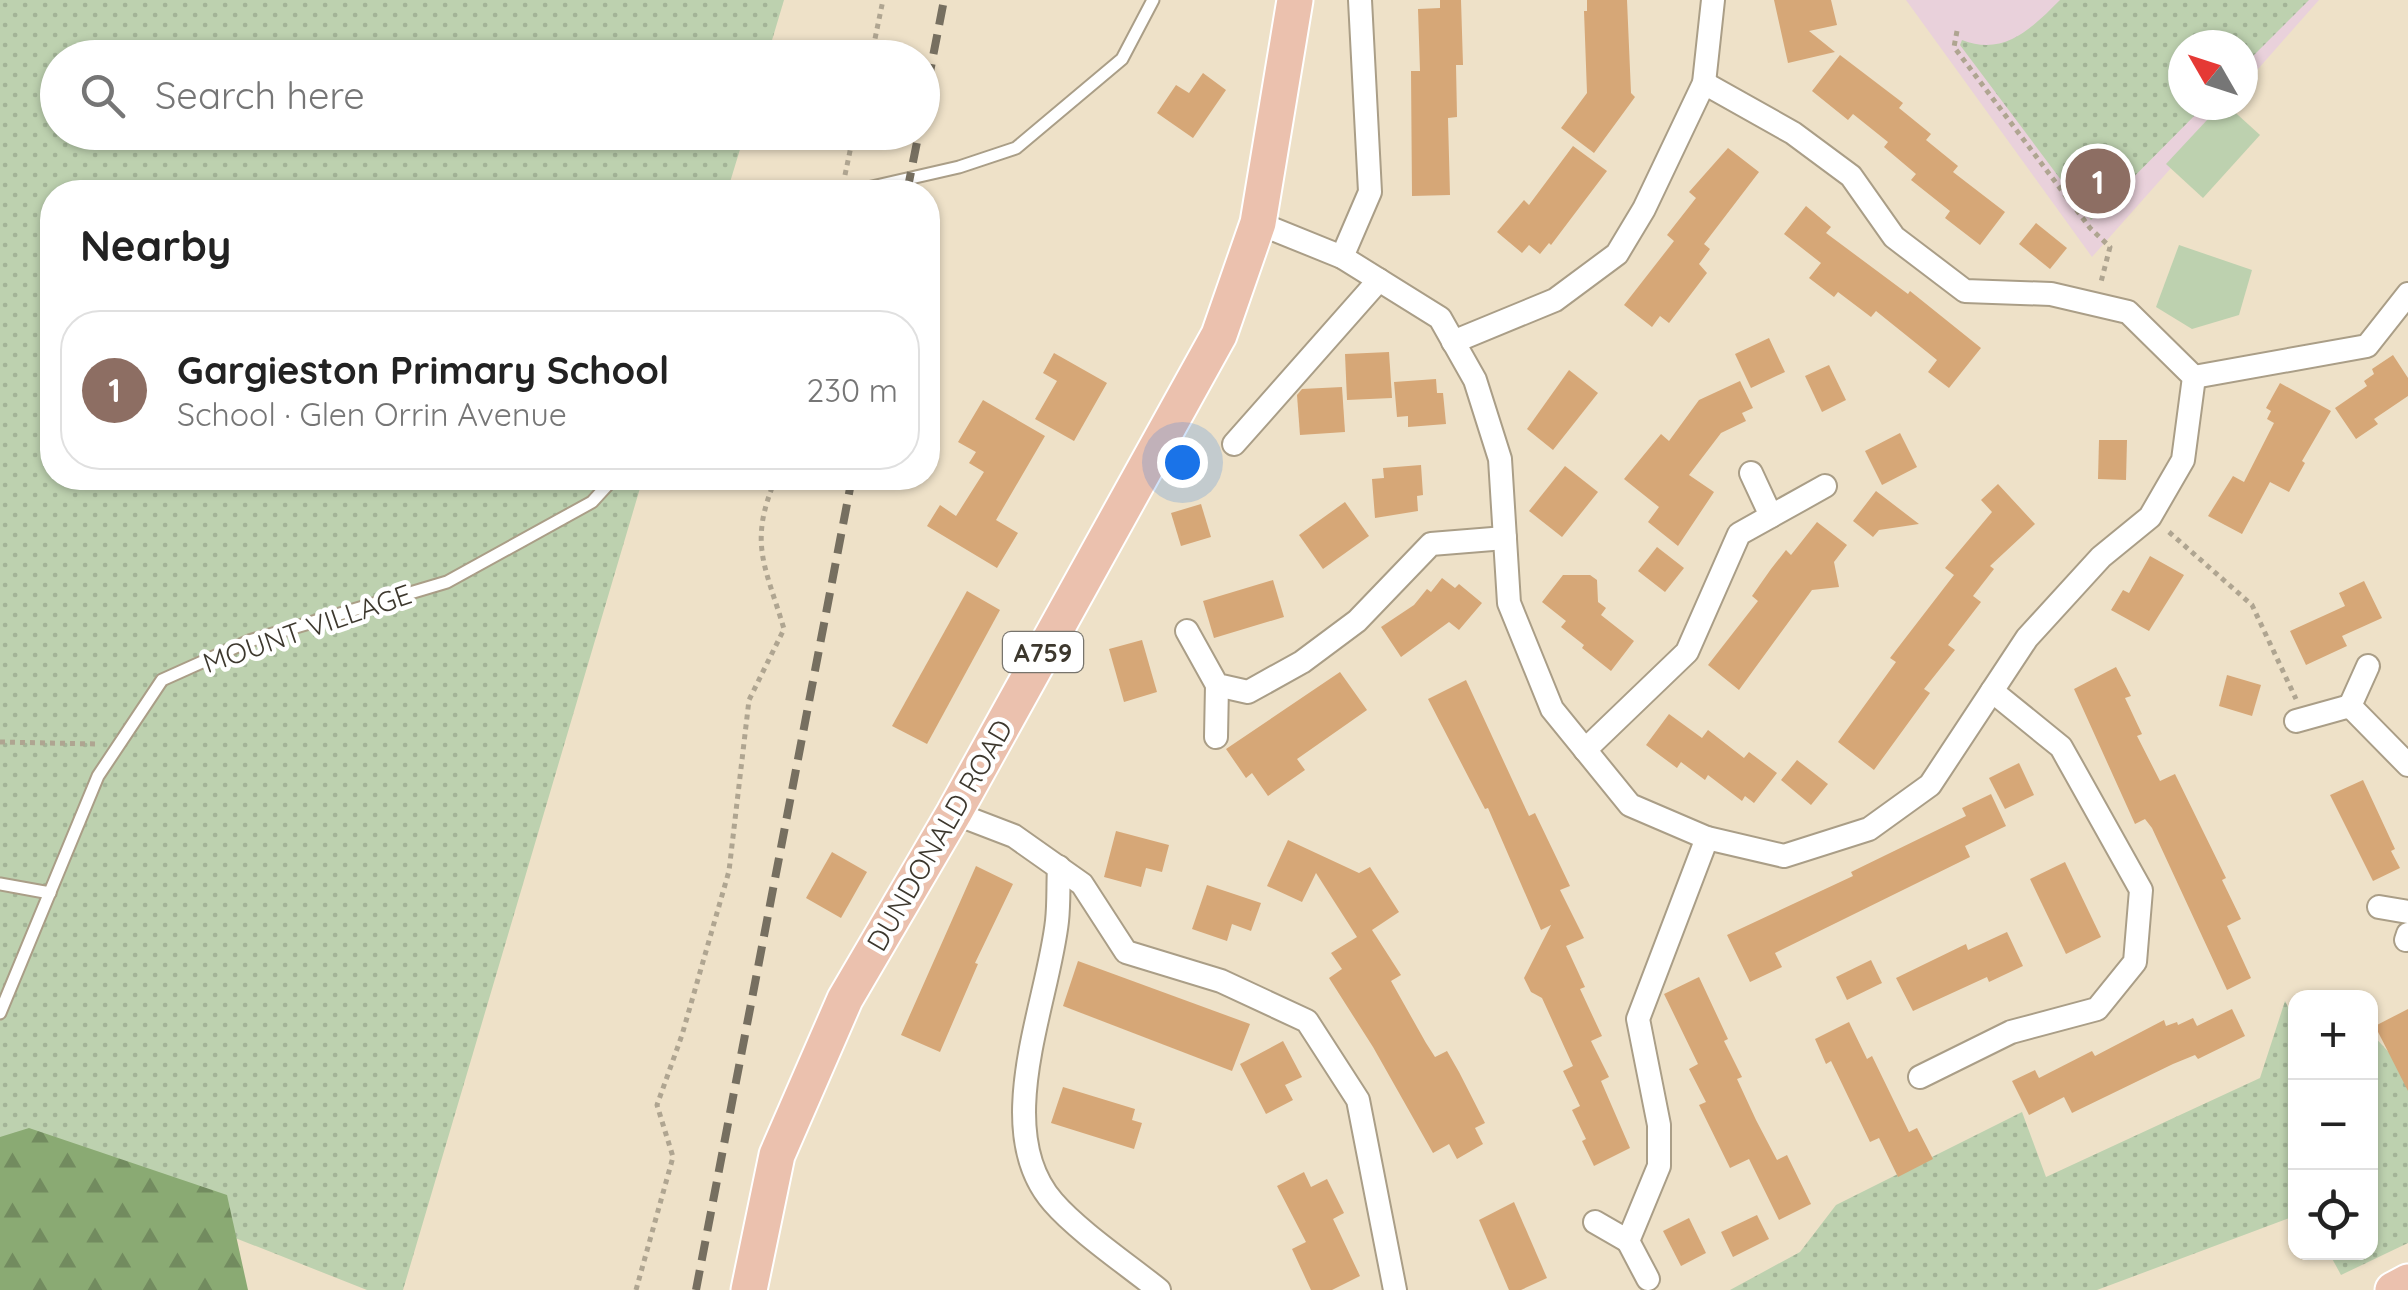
<!DOCTYPE html>
<meta charset="utf-8">
<style>
body{margin:0;font-family:Quicksand,sans-serif;background:#f6f6f6;color:#222}
.controls{position:absolute;right:30px;bottom:30px;display:grid;overflow:hidden;border-radius:20px;box-shadow:0 2px 8px #0004}
.controls button{width:90px;height:90px;display:grid;place-items:center;padding:0;border:0;border-bottom:2px solid #e0e0e0;background:#fff;color:#222;font:50px sans-serif}
.compass{position:absolute;left:2168px;top:30px;width:90px;height:90px;border-radius:50%;background:#fff;box-shadow:0 2px 8px #0004;rotate:309deg}
.you{position:absolute;left:1182px;top:462px;width:35px;height:35px;margin:-25px;border:8px solid #fff;border-radius:50%;background:#1a73e8;box-shadow:0 0 0 15px #1a73e833}
.badge{display:grid;place-items:center;width:65px;height:65px;border-radius:50%;background:#db2777;color:#fff;font-size:32px;font-weight:700}
.pin{position:absolute;translate:-50% -50%;border:5px solid #fff;box-shadow:0 2px 10px #0006}
.list{margin:0;padding:0;list-style:none}
h2{display:flex;justify-content:space-between;align-items:center;height:130px;margin:0;padding:0 40px;font-size:42px}
h2 small{font-size:32px;font-weight:400;color:#767676}
.list li{display:grid;grid-template-columns:65px 1fr auto;gap:30px;align-items:center;box-sizing:border-box;height:160px;margin:0 20px 20px;padding:0 20px;border:2px solid #e0e0e0;border-radius:40px}
.list b{display:block;font-size:38px;white-space:nowrap}
.list p{margin:0;font-size:32px;white-space:nowrap;color:#767676}
.list em{font-size:32px;font-style:normal;color:#767676}
.icon{flex:none;width:55px;height:55px;fill:none;stroke:currentColor;stroke-width:2;stroke-linecap:round;stroke-linejoin:round}
.map{position:relative;flex:none;width:2408px;height:1290px;overflow:hidden}
.search{position:absolute;background:#fff;box-shadow:0 2px 8px #0004;left:40px;top:40px;width:900px;height:110px;display:flex;align-items:center;gap:25px;box-sizing:border-box;padding:0 35px;border-radius:55px;color:#767676;font-size:38px}
.panel{position:absolute;background:#fff;box-shadow:0 2px 8px #0004;left:40px;top:180px;width:900px;height:310px;border-radius:40px}
.map>svg:first-child{display:block}
.education{fill:#e9d1db}
.grass{fill:url(#grass-dots)}
.forest{fill:url(#forest-firs)}
.park{fill:#bdd1af}
.building{fill:#d6a777}
.lines{fill:none;stroke-linecap:round;stroke-linejoin:round}
.service-casing{stroke:#aa9e87;stroke-width:15}
.minor-casing{stroke:#aa9e87;stroke-width:26}
.primary-casing{stroke:#fff;stroke-width:39}
.path{stroke:#afa591;stroke-width:5;stroke-dasharray:5 5;stroke-linecap:butt}
.service{stroke:#fff;stroke-width:11}
.minor{stroke:#fff;stroke-width:22}
.primary{stroke:#ebc1ae;stroke-width:35}
.rail{stroke:#766f60;stroke-width:8;stroke-dasharray:20 10;stroke-linecap:butt}
.labels{text-anchor:middle;dominant-baseline:central;stroke-width:9;stroke-linejoin:round;paint-order:stroke}
.shield{fill:#fff;stroke:#77746d;stroke-width:2.5}
.shield-label{font-size:25px;font-weight:bold;fill:#3d382e}
.street-label{font-size:28px;fill:#3d382e;stroke:#fff}
</style>
<div class="map">
<svg width="2408" height="1290" viewBox="0 0 2408 1290">
<defs>
<pattern id="grass-dots" width="8" height="8" patternUnits="userSpaceOnUse" patternTransform="scale(2.5)"><rect width="8" height="8" fill="#bdd1af"/><path d="M2 2h.1M6 6h.1" fill="none" stroke="#a3b497" stroke-width="1.8" stroke-linecap="round"/></pattern>
<pattern id="forest-firs" width="22" height="20" patternUnits="userSpaceOnUse" patternTransform="scale(2.5)"><rect width="22" height="20" fill="#8aaa73"/><path d="M5 1l3.5 6h-7zM16 11l3.5 6h-7z" fill="#728b5f"/></pattern>
</defs>
<rect width="100%" height="100%" fill="#eee1c8"/>
<!-- education -->
<path class="education" d="M1906,0H2319L2243,86V45H2183V105H2227L2092,257Z"/>
<!-- grass -->
<g class="grass">
<path d="M0,0H784L767,57L58,58V132L745,133L727,192H52V478H643L403,1290H367L0,1145Z"/>
<path d="M2060,0H2309L2243,66V45H2183V105H2205L2091,220L1960,45L1962,40C2004,57 2032,28 2060,0Z"/>
<path d="M2285,1001L2295,1020V1216L2097,1290H1730L1800,1252L1836,1205L2022,1112L2046,1177L2260,1078Z"/>
<path d="M2371,1033L2408,1073V1243L2341,1275L2329,1253L2370,1252Z"/>
</g>
<!-- forest -->
<path class="forest" d="M29,1128L227,1195L248,1290H0V1137Z"/>
<!-- park -->
<g class="park">
<path d="M2221,105H2227L2260,135L2203,198L2166,164Z"/>
<path d="M2179,245L2252,270L2239,315L2192,329L2156,307Z"/>
</g>
<!-- building -->
<g class="building">
<path d="M1440,0H1461L1463,65H1456L1457,117L1448,118L1450,195L1412,196L1411,71H1420L1418,9L1440,8Z"/>
<path d="M1587,0H1627L1631,93L1635,97L1594,153L1561,128L1587,93L1584,11H1587Z"/>
<path d="M1774,0H1831L1837,25L1809,31L1835,52L1788,63Z"/>
<path d="M1840,55L1903,103L1899,108L1931,134L1926,140L1958,166L1953,172L2005,212L1980,245L1945,218L1950,211L1911,180L1916,174L1884,147L1888,142L1853,114L1848,120L1812,91Z"/>
<path d="M1203,73L1226,90L1193,138L1157,113L1176,85L1189,93Z"/>
<path d="M1573,146L1607,171L1551,245L1549,243L1540,254L1529,245L1522,253L1497,232L1524,200L1529,205Z"/>
<path d="M1728,148L1759,172L1704,244L1710,249L1699,264L1707,273L1669,323L1660,316L1652,327L1624,305L1674,241L1667,235L1696,198L1689,192Z"/>
<path d="M1806,206L1831,227L1826,233L1908,294L1910,291L1981,348L1949,388L1928,372L1937,360L1876,311L1871,317L1838,292L1834,297L1809,278L1821,263L1784,234Z"/>
<path d="M2036,223L2067,248L2050,269L2019,244Z"/>
<path d="M1769,338L1785,372L1751,388L1735,354Z"/>
<path d="M1389,352L1392,398L1347,400L1345,354Z"/>
<path d="M1054,353L1107,383L1074,441L1035,419L1057,381L1043,373Z"/>
<path d="M2393,355L2408,378V396L2374,419L2378,424L2356,439L2335,408L2367,386L2364,381L2374,374L2372,369Z"/>
<path d="M1829,365L1846,400L1822,412L1805,376Z"/>
<path d="M1569,370L1598,393L1553,450L1527,429Z"/>
<path d="M1436,379L1437,393H1443L1446,424L1408,427V416L1397,417L1394,382Z"/>
<path d="M1740,381L1753,408L1742,413L1746,421L1721,433L1689,475L1714,492L1678,546L1648,522L1659,507L1624,479L1661,434L1669,441L1699,400Z"/>
<path d="M2280,383L2331,411L2302,461L2305,463L2289,492L2270,482L2242,534L2208,516L2233,476L2244,482L2274,423L2267,419L2271,411L2266,408Z"/>
<path d="M1342,387L1345,432L1300,435L1297,395L1302,389Z"/>
<path d="M983,400L1045,436L996,520L1018,533L997,568L927,526L940,505L956,516L984,472L969,463L976,452L958,442Z"/>
<path d="M1900,433L1917,467L1882,485L1865,451Z"/>
<path d="M2099,440H2127L2126,480L2098,479Z"/>
<path d="M1421,465L1423,495L1417,496L1418,511L1375,518L1372,479L1384,478L1383,468Z"/>
<path d="M1565,466L1598,492L1562,537L1529,511Z"/>
<path d="M1998,484L2035,524L1990,566L1994,569L1973,596L1981,602L1948,645L1955,650L1924,689L1930,693L1874,770L1838,742L1896,662L1890,658L1954,575L1945,568L1992,512L1981,500Z"/>
<path d="M1876,491L1919,524L1879,530L1873,537L1853,521Z"/>
<path d="M1345,502L1369,536L1323,569L1299,535Z"/>
<path d="M1201,504L1211,537L1181,546L1171,513Z"/>
<path d="M1817,522L1847,545L1834,562L1839,587L1812,590L1739,690L1708,665L1758,601L1752,596L1771,569L1786,550L1791,555Z"/>
<path d="M1657,547L1684,568L1665,592L1638,571Z"/>
<path d="M2150,556L2184,575L2149,631L2111,610L2123,590L2129,593Z"/>
<path d="M1563,575H1590L1597,580L1598,602L1606,608L1601,615L1634,641L1611,671L1582,648L1584,645L1561,627L1566,621L1542,602Z"/>
<path d="M1442,578L1455,588L1459,584L1482,603L1459,630L1449,622L1401,657L1381,627L1414,605L1427,589L1431,592Z"/>
<path d="M1273,580L1284,617L1214,638L1203,601Z"/>
<path d="M2364,581L2382,618L2342,636L2347,646L2306,665L2290,631L2345,606L2339,593Z"/>
<path d="M967,591L1000,610L927,744L892,726Z"/>
<path d="M1142,640L1157,692L1124,702L1109,649Z"/>
<path d="M2116,667L2131,696L2125,698L2142,734L2137,736L2160,781L2175,774L2226,878L2222,880L2241,919L2227,926L2251,978L2227,990L2152,828L2145,819L2135,824L2074,689Z"/>
<path d="M1340,672L1367,710L1297,759L1305,770L1268,796L1252,773L1246,778L1226,749Z"/>
<path d="M2227,675L2261,685L2252,716L2219,706Z"/>
<path d="M1466,680L1529,816L1535,813L1570,886L1560,890L1584,938L1566,946L1585,987L1580,989L1602,1036L1591,1041L1609,1077L1601,1081L1630,1148L1594,1166L1582,1141L1586,1139L1572,1110L1580,1106L1563,1071L1573,1066L1542,998L1531,992L1524,978L1551,925L1541,930L1488,808L1485,809L1428,699Z"/>
<path d="M1669,714L1702,738L1708,730L1744,758L1749,752L1777,773L1754,803L1745,796L1742,801L1708,775L1705,780L1681,762L1677,768L1646,745Z"/>
<path d="M1797,760L1828,784L1811,805L1781,780Z"/>
<path d="M2019,763L2034,795L2005,809L1989,778Z"/>
<path d="M2363,780L2395,849L2391,851L2400,868L2373,881L2330,795Z"/>
<path d="M1991,794L2006,826L1965,846L1970,857L1775,953L1782,967L1750,982L1727,935L1853,876L1851,872L1966,816L1962,808Z"/>
<path d="M1116,831L1169,845L1162,872L1146,868L1141,887L1104,877Z"/>
<path d="M1288,840L1359,873L1370,867L1399,912L1372,930L1401,975L1391,981L1426,1043L1435,1057L1447,1051L1459,1072L1485,1123L1475,1128L1483,1144L1457,1159L1449,1144L1433,1153L1373,1047L1329,978L1342,969L1331,953L1357,937L1316,873L1302,902L1267,886Z"/>
<path d="M832,852L867,872L841,918L806,898Z"/>
<path d="M2065,862L2101,937L2066,954L2030,879Z"/>
<path d="M976,866L1013,884L975,963L978,964L940,1052L901,1035Z"/>
<path d="M1207,885L1261,903L1251,931L1232,924L1227,941L1192,929Z"/>
<path d="M2007,932L2023,966L1989,982L1987,977L1913,1011L1896,978L1966,944L1968,950Z"/>
<path d="M1871,960L1882,983L1847,1000L1836,977Z"/>
<path d="M1078,961L1250,1024L1232,1071L1063,1006Z"/>
<path d="M1699,977L1728,1039L1724,1041L1742,1077L1737,1079L1756,1120L1777,1160L1787,1155L1811,1204L1779,1220L1749,1159L1730,1168L1699,1105L1706,1102L1689,1069L1698,1064L1664,994Z"/>
<path d="M2232,1009L2245,1036L2198,1059L2195,1055L2173,1064L2072,1113L2064,1097L2029,1115L2012,1081L2035,1070L2039,1078L2092,1051L2095,1056L2164,1020L2166,1026L2177,1022L2178,1025L2193,1018L2197,1026Z"/>
<path d="M2408,1009V1091L2375,1026Z"/>
<path d="M1849,1022L1867,1059L1872,1056L1909,1132L1917,1128L1933,1159L1898,1177L1879,1138L1870,1142L1831,1061L1826,1064L1815,1039Z"/>
<path d="M1283,1041L1302,1077L1285,1085L1293,1100L1266,1114L1240,1064Z"/>
<path d="M1063,1087L1135,1109L1132,1120L1142,1123L1134,1149L1051,1123Z"/>
<path d="M1304,1172L1311,1187L1327,1179L1344,1213L1333,1219L1360,1276L1332,1290H1311L1292,1249L1306,1242L1277,1186Z"/>
<path d="M1514,1202L1547,1278L1521,1290H1509L1479,1220Z"/>
<path d="M1757,1215L1769,1239L1733,1257L1721,1232Z"/>
<path d="M1689,1218L1706,1253L1681,1266L1663,1231Z"/>
</g>
<g class="lines">
<!-- service casing -->
<g class="service-casing">
<g id="service">
<path d="M850,192L959,167L1016,148L1122,59L1153,0"/>
<path d="M0,884L50,893"/>
<path d="M0,1013L98,776L162,680L249,641L447,582L592,502L614,478"/>
</g>
</g>
<!-- minor casing -->
<g class="minor-casing">
<g id="minor">
<path d="M1258,223L1342,257L1440,318L1475,380L1500,459L1509,603L1552,709L1630,805L1707,838L1784,856L1869,829L1930,785L2027,638L2101,557L2150,517L2183,460L2194,377L2128,312L2051,294L1965,291L1894,237L1851,176L1793,133L1704,83"/>
<path d="M1342,257L1370,192L1360,0"/>
<path d="M1453,342L1555,300L1617,254L1644,209L1704,83L1713,0"/>
<path d="M2194,377L2367,346L2408,294"/>
<path d="M1234,444L1379,280"/>
<path d="M1751,473L1771,516"/>
<path d="M1187,631L1217,685L1248,692L1302,662L1357,621L1431,544L1505,538"/>
<path d="M2350,706L2368,666"/>
<path d="M2296,721L2350,706L2408,765"/>
<path d="M1216,737L1217,685"/>
<path d="M1585,750L1687,652L1739,534L1825,486"/>
<path d="M954,813L1014,836L1082,884L1126,952L1221,981L1307,1021L1358,1100L1395,1290"/>
<path d="M1059,867C1058,885 1059,903 1057,921C1048,1004 990,1130 1053,1202C1078,1231 1128,1265 1159,1290"/>
<path d="M2379,907L2408,912"/>
<path d="M2406,940L2408,934"/>
<path d="M1920,1077L2011,1032L2097,1009L2135,962L2141,890L2061,747L1992,691"/>
<path d="M1595,1222L1628,1241L1659,1166V1125L1638,1019L1707,838"/>
<path d="M1628,1241L1648,1279"/>
</g>
</g>
<!-- primary casing -->
<g class="primary-casing">
<g id="primary">
<path d="M749,1290L777,1155L845,999L954,813L1219,335L1258,223L1295,0"/>
<path d="M2393,1290L2408,1282"/>
</g>
</g>
<!-- path -->
<g class="path">
<path d="M1957,31L1954,47L2090,228L2110,247L2101,282"/>
<path d="M871,58L883,0"/>
<path d="M845,175L854,132"/>
<path d="M2169,532L2252,605L2296,699"/>
<path d="M0,742L97,744"/>
<path d="M636,1290L673,1157L657,1105L682,1035L729,871L749,700L784,629C765,565 748,543 776,478"/>
</g>
<!-- service -->
<use href="#service" class="service"/>
<!-- minor -->
<use href="#minor" class="minor"/>
<!-- primary -->
<use href="#primary" class="primary"/>
<!-- rail -->
<g class="rail">
<path d="M922,113L944,0"/>
<path d="M907,192L919,132"/>
<path d="M696,1290L852,478"/>
</g>
</g>
<g class="labels">
<!-- shield labels -->
<rect class="shield" x="1003" y="632" width="80" height="40" rx="8"/>
<g class="shield-label">
<text x="1043" y="652">A759</text>
</g>
<!-- street labels -->
<g class="street-label">
<text transform="translate(307 628) rotate(-19)">MOUNT VILLAGE</text>
<text transform="translate(939 835) rotate(-60)">DUNDONALD ROAD</text>
</g>
</g>
</svg>
<div class="controls">
<button>+</button>
<button>−</button>
<button><svg class="icon" aria-label="locate" viewBox="0 0 24 24"><circle cx="12" cy="12" r="6"/><path d="M12 2v4M12 18v4M2 12h4M18 12h4"/></svg></button>
</div>
<svg class="compass" viewBox="-18 -18 36 36"><path d="M0-13l5 13h-10z" fill="#e53935"/><path d="M0 13l5-13h-10z" fill="#767676"/></svg>
<div class="you"></div>
<div class="pin badge" style="left:2098px;top:181px;background:#8d6e63">1</div>
<div class="search"><svg class="icon" aria-label="search" viewBox="0 0 24 24"><circle cx="10" cy="10" r="6"/><path d="M15 15l6 6"/></svg>Search here</div>
<section class="panel">
<h2>Nearby<small></small></h2>
<ul class="list">
<li><span class="badge" style="background:#8d6e63">1</span><div><b>Gargieston Primary School</b><p>School · Glen Orrin Avenue</p></div><em>230 m</em></li>
</ul>
</section>
</div>
